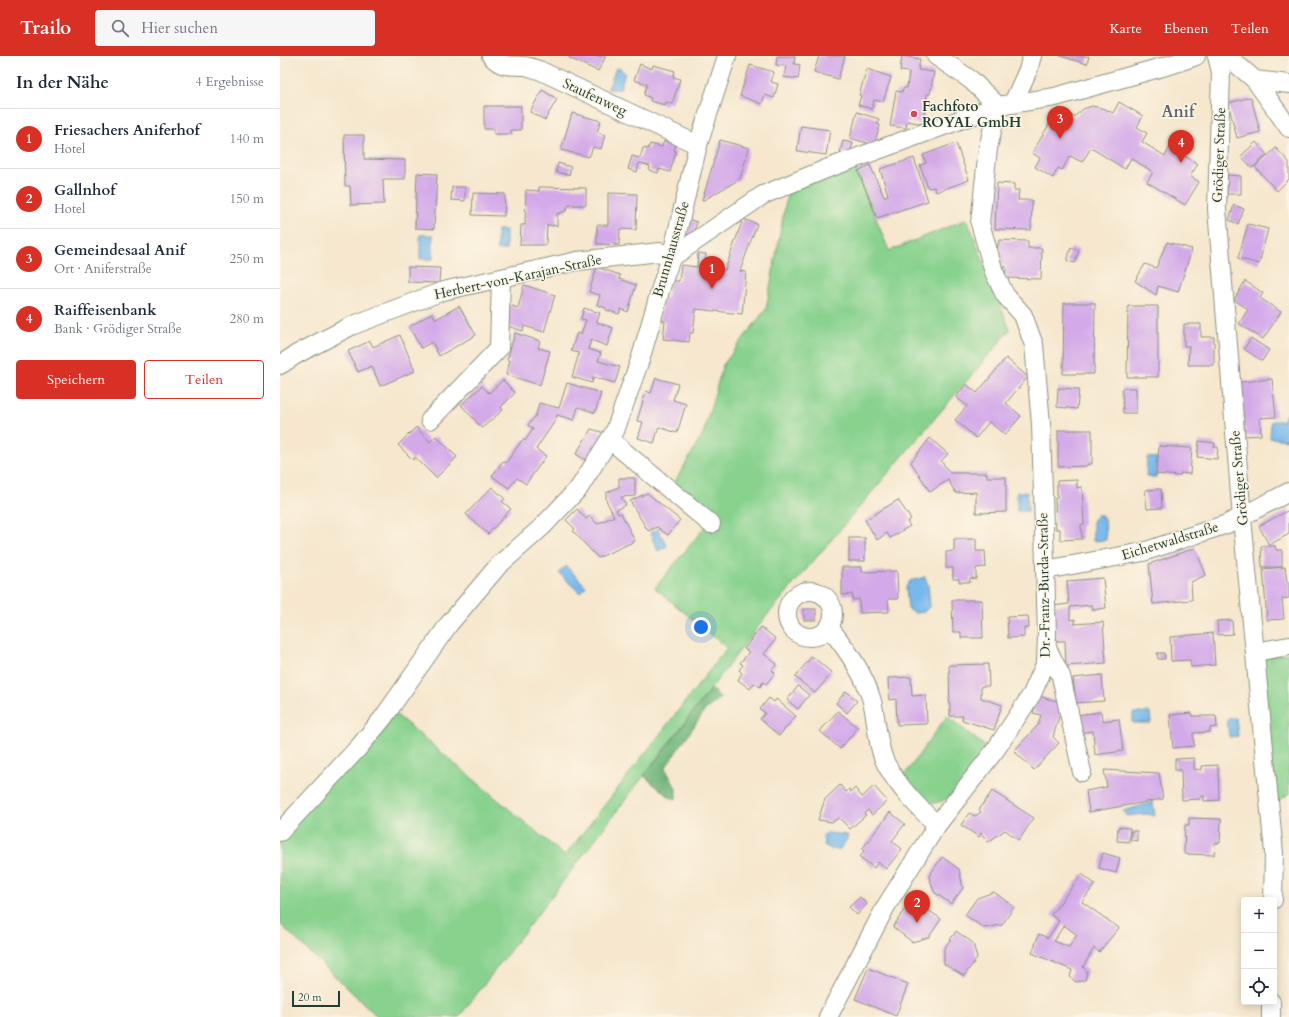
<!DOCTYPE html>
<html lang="de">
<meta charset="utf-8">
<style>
body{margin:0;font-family:Cardo,serif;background:#f6f6f7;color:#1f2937}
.controls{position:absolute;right:12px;bottom:12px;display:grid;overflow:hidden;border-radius:4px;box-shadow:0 2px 10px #0003}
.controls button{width:36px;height:36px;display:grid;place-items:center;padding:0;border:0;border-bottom:1px solid #e0e1e3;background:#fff;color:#1f2937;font:20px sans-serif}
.scale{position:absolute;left:12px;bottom:10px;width:48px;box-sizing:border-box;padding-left:4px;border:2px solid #1f3d34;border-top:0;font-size:11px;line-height:14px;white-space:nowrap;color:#1f3d34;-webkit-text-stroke:3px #fcf5e5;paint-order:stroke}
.you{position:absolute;left:421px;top:571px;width:14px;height:14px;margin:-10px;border:3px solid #fff;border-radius:50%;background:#1a73e8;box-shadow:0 0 0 6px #1a73e833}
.badge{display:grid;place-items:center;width:26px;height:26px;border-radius:50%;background:#d93025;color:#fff;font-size:13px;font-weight:700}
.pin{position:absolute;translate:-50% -33px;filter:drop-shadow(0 1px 2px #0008)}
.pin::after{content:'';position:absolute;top:21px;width:14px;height:12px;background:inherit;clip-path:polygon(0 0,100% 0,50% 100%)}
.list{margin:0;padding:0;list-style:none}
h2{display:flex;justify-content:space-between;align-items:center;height:52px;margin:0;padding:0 16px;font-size:17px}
h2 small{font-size:13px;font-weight:400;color:#747a83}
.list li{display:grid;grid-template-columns:26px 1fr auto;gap:12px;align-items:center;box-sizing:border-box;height:60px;padding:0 16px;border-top:1px solid #e0e1e3}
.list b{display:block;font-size:15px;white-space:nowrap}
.list p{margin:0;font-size:13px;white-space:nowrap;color:#747a83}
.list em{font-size:13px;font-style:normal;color:#747a83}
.actions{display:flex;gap:8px;padding:12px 16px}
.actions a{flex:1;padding:9px 0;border:1px solid #d93025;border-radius:4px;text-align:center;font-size:14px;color:#d93025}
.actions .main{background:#d93025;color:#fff}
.icon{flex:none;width:22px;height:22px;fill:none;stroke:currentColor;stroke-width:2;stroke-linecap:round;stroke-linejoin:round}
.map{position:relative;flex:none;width:1009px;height:961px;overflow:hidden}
header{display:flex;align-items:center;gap:24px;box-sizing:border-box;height:56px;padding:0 20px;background:#d93025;color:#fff}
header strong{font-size:19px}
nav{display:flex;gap:22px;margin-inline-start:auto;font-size:14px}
.search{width:280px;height:36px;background:#f6f6f7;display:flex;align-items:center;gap:10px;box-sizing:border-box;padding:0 14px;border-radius:4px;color:#747a83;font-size:15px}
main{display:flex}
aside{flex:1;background:#fff}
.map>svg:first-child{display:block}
.green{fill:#88d28e;stroke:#548861}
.forest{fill:#6eb479;stroke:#467856}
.water{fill:#78b9ed;stroke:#4c7b90}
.building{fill:#d3a9e9;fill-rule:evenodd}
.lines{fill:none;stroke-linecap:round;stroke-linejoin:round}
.minor-casing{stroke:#8a9281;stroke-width:20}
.minor{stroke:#fff;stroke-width:18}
.poi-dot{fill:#d1495b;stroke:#fcf5e5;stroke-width:1.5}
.labels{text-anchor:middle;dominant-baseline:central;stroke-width:3;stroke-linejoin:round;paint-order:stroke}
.street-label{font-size:14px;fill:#1f3d34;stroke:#fcf5e5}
.poi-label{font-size:14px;font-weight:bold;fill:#1f3d34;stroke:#fcf5e5;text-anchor:start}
.quarter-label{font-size:16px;font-weight:bold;fill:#5e6373;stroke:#fcf5e5}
</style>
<header>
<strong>Trailo</strong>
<div class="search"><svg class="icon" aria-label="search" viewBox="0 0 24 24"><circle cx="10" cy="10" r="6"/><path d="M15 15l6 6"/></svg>Hier suchen</div>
<nav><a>Karte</a><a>Ebenen</a><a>Teilen</a></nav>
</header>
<main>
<aside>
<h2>In der Nähe<small>4 Ergebnisse</small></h2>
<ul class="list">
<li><span class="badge">1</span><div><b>Friesachers Aniferhof</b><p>Hotel</p></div><em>140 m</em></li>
<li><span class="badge">2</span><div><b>Gallnhof</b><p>Hotel</p></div><em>150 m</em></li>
<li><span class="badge">3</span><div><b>Gemeindesaal Anif</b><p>Ort · Aniferstraße</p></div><em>250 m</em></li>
<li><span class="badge">4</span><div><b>Raiffeisenbank</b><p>Bank · Grödiger Straße</p></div><em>280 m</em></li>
</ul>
<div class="actions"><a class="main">Speichern</a><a>Teilen</a></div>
</aside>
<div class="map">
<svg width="1009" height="961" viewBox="0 0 1009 961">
<rect width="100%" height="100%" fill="#fcf5e5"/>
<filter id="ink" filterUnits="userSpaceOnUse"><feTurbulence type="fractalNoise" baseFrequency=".025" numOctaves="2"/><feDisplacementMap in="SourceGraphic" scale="8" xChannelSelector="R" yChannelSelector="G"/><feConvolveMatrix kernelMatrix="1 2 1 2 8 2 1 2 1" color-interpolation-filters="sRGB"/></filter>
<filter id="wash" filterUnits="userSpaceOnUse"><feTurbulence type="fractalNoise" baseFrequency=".012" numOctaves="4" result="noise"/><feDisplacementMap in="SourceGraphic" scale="16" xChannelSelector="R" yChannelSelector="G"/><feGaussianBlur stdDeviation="0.9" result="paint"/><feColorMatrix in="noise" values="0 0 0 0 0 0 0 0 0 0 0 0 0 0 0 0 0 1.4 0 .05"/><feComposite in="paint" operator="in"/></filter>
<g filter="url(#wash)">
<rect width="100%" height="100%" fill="#f6e7ce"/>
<!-- green -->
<g class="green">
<path d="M575,110L609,195L687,163L730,274L484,563L179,961H98L0,868V784L113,656L285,800L447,592L375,532L433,461L393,429L423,378L443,309L486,253L508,134Z"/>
<path d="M1009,597V738L995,747L980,602Z"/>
<path d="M667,660L707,692C694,711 666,765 638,741C632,735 628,727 623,721Z"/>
</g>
<!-- forest -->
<path class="forest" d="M431,633L441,642L426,653L385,712L396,732V743L389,741L364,720Z"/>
<!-- water -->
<g class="water">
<path d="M336,12L341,13L345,17L340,33H328Z"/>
<rect x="217" y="174" width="9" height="20"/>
<rect x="140" y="179" width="13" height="24"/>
<path d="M1006,358H1009V384L990,382L991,365H1003Z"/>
<path d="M867,401L877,402L876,421H866Z"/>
<path d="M737,436H747L748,455H737Z"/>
<path d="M816,459H822V463H825L826,484L813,485V463H816Z"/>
<path d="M378,473L387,490L378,495L370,477Z"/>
<path d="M286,510L306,530L300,537L279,517Z"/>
<path d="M645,521L648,529L650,550L644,556L635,557L628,553L626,531L630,525Z"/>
<path d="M870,656L871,667H853V657Z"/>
<path d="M956,662L958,680L949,681L947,663Z"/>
<path d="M873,746L875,760L866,758L846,760L843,755Z"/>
<path d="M548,777L568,779L566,785L560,793H551L544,789L543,779Z"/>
</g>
<g id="blocks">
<!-- building -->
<g class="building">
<path d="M290,0H326L318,15L289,2Z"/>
<path d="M497,0H515L514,8L520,9L518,23L504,21L506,10L496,9Z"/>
<path d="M539,0H565L558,23L534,16Z"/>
<path d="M622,0L640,3L638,14L654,16L650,38H647L643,68L627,65L626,72L610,70L616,35L622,36L623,32H627L629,16L620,15Z"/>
<path d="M780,0H809L807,8Z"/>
<path d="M360,8L372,13L373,9L395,15L393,21L400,23L392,48L386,46L385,49L370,45L371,42L364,39L367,28L354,24Z"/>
<path d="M470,9L494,16L491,26L498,28L494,42L485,39L482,48L460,40Z"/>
<path d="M587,13L611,21L603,46L594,44L592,53L578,49L581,40L579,39Z"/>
<path d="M262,34L277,43L265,64L250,56Z"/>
<path d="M971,41L980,76L957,82L948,47Z"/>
<path d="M839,46L863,60L857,71L867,77L862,86L885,100L890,91L918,108L910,120L919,126L905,149L867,126L873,116L851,102L845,113L811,92L802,106L790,100L782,114L778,112L773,122L755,111L760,102L752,97L779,52L794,61L803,53L812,50L825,53L833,57Z"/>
<path d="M204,50H241V74H231V78H214V73H204Z"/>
<path d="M577,56L599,63L597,68L600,69L594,89L570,82Z"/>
<path d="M292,57L321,65L317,76L325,79L321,93L313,91L309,101L281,94Z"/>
<path d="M521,70L550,74L546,99L517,95Z"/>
<path d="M64,79H84V103L125,104V123H103L104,148L71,149L70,130H65Z"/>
<path d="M440,84L469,92L460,123L422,145Z"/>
<path d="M384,85L396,88L394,95H396L390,116L379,113L378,117L369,114L370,110L359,107L357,116L348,113L352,100L360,102L363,92L368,93L370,88L382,91Z"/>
<path d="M563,85L573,87L569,99L560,97Z"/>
<path d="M976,86L987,99L972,112L961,100Z"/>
<path d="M676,87L689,124L656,136L654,131L648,132L640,109L646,107L643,99Z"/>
<path d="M996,92L1009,106V123L997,135L975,111Z"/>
<path d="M634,102L648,145L597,162L578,115L590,109L604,141L608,139L600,113Z"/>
<path d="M278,107L291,111L289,119L276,116Z"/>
<path d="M137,117L157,118L154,173L135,172Z"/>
<path d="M948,119L961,120V138H947Z"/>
<path d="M717,127L734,128V134H739L738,144H752L751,174L715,173Z"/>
<path d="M172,131H185V145L171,144Z"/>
<path d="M259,131L306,132V149H289L286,155L277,158V170L267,169L266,189H240L241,169H245L246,134L259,135Z"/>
<path d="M193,137L225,138L224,160L192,159Z"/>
<path d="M328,137L357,138L356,174L340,173L339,189L317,188V169H328Z"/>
<path d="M954,149L964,153L958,168L949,164Z"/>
<path d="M404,162L417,166L413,180L400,176Z"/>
<path d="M463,163L477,168L460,215L466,216L462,258L416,253L413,277H410L409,286L383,283L385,265L380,264L383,242H387L389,225H399L401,209L417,211L418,197L426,198L425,212L445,214Z"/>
<path d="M968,168L988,173L979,208L958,202Z"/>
<path d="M719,184L748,185V192H762L761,223L725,222L726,211L722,210L717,193Z"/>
<path d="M887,186L912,193L898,236L878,230L876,239L855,225L865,208L876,212Z"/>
<path d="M791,192L799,194L795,207L787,205Z"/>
<path d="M128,211L160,212L159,227L128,226Z"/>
<path d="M317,211L340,219L339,223L356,229L348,256L341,253L339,258L326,254V252L317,249L320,239L309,236Z"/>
<path d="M965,225L983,237L980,242L1001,256L983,283L959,268L968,253L954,244Z"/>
<path d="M244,229L275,239L264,276L244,270L243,275L224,269L226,248L238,252Z"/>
<path d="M784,247H815L814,318H783Z"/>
<path d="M179,250L196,279L159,300L152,286L141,292L129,271L152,257L156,263Z"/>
<path d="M848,250H878V321H847Z"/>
<path d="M304,252L320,257L317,266L333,272L327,290L311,284L308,293L321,297L318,305L340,311L335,327L313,321L312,327L292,321L299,297L291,295L297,277L301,278L306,264L301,263Z"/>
<path d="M904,268H921V281H934V309H908L909,290H904Z"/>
<path d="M235,277L260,285L258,292L270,295L260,329L226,319L230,305L227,304Z"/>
<path d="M120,279L135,315L100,330L92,310L78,316L68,295L90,285L93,291Z"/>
<path d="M971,282L989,294L982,305L964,293Z"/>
<path d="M726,302L748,321L726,347L741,360L725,379L709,366L696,382L675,364L687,350L676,341L686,328L697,337Z"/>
<path d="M376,322L398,328L393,344L406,348L397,377L379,371L374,387L358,382L363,366L357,365L366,335L371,337Z"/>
<path d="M992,323L996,361L980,362L981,379L965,380L960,326Z"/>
<path d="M223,324L235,337L221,351L223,354L202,372L181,349L202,330L209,337Z"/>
<path d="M287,327L321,337L315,357L298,351L294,364L277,359L275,365L256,393L266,400L246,428L237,422L229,432L212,420L223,405L226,407L243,383L245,385L253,373L248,369L256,359L259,347L279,352Z"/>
<path d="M778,332L799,333L797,353L777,351Z"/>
<path d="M842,332H856V357H843Z"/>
<path d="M136,371L150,386L156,380L177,401L156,422L135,401L133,404L118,389Z"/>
<path d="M311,373L325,377L308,406L296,398Z"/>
<path d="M778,374H812V408H807V410L778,411Z"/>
<path d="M650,382L668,398L661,405L670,417H707V421H726V456L696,457V436L676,437L668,424L650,436L631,406Z"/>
<path d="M919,385L935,387L934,391H938L937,403L917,401Z"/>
<path d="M879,390L912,392L910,418L901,417L900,420L876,418Z"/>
<path d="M339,422H355V440L341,441L346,449L336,454L338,458L341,457L355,485L318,502L293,475L295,473L286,464L297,453L306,463L310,460L317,468L334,460L326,444V437L339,431Z"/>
<path d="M797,424V432L802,431L804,468L801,469L802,483L780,484V473H776L775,442H777V425Z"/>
<path d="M212,431L225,443L222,445L231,453L208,478L186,458Z"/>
<path d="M881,433L882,452L867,453L865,434Z"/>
<path d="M367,437L400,464L388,479L377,471L368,475L350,445Z"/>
<path d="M618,444L631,463L627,466L630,470L610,482L607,477L597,484L585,464Z"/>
<path d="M1009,454V478L989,489L979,470Z"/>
<rect x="569" y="482" width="16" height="23"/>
<path d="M674,483H696V495H705L706,511L696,512V523L690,522V526H679V523H673V512H666V496L674,495Z"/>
<path d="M981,490H995L996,494H1002V511H982Z"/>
<path d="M915,492L926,519L911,526L912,544L873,548L869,508Z"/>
<path d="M562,511H582V516L617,515L618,543H608L609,556L580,557L579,543L573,544L572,538L562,539Z"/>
<path d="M1005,511L1007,526H1009V542L1002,543L1004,563L987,564L983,513Z"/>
<path d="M823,522L826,552L813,554L812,549L790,551V564L795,563V568L823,566L826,607L786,610L785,585H777L772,550L789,548L787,525Z"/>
<path d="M672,544H702L703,582H681V576H673Z"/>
<rect x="524" y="553" width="12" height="11"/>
<path d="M748,560L749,572H744V581L728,582L727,561Z"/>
<path d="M952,564L953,578L938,579L937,565Z"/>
<path d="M481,571L496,583L484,598L497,608L492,614L495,617L486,628L483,626L480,631L474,627L470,633L458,624L462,617L459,614L463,609L460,607L469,596L464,593Z"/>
<path d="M933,577L935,609L911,611L910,604L891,605L890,581Z"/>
<path d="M877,597H884L885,603H878Z"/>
<path d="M532,600L552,617L535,637L515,621Z"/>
<path d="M708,608L709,630H701V642L722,649L714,674L682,664L683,660H670L669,609Z"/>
<path d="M822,619L824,645L796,647L793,622Z"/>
<path d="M631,621L632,640L646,639L647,668L617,669L616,643L609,644L608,622Z"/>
<path d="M518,630L529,639L518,653L507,644Z"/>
<path d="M566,635L577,645L567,657L556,647Z"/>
<path d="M758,640L777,645L781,653L773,681L779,687L754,714L734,695L758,669L761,659L753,657Z"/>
<path d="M489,642L494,646L496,643L516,660L499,680L480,663L485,657L480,653Z"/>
<path d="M558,655L578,672L560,693L540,675Z"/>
<path d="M821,656L822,665L839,663L843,695L815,699L813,675L798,677L796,659Z"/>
<path d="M911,657L912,660H936L937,671L930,672V676L913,677L914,690L893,692L890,659Z"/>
<path d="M914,702V713L922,714V710L938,709L939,744L924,745V740L920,741L921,743L902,744L901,714H895V703Z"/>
<path d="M824,714L879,717L883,743L809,756L806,735L827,731Z"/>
<path d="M560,729L566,736L569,733L571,736L575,732L582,741L594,730L607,745L592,759L588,754L584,758L586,759L570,773L559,762L552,766L538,764L545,743Z"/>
<path d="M712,735L754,762L739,784L725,774L708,786L701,777L699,781L681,769L689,757L695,760L701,756L699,754Z"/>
<path d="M610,756L625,768L612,785L622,793L606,813L598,806L594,812L580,801L584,795L582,793Z"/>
<path d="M909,762L941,763L940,787H935L934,799L904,798L905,769H909Z"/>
<path d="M838,771L850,772L849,786L837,785Z"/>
<path d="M851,775H857V785L851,784Z"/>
<path d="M823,797L840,802L836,817L819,812Z"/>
<path d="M662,801L679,813L683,832L671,848L654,836L649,820Z"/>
<path d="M802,818L815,828L802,846L839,872L819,896L814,892L803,911L807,915L805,924L796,926L790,921L792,914L752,897L759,878L768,882L779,865L771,859ZM784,869L797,879L789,891L774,885Z"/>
<path d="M714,836L734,851L722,869L704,872L685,859L697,842Z"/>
<path d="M580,841L587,848L577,859L569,851Z"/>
<path d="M644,851L661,863L649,881L632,886L613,871L624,854Z"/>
<path d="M676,875L693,887L697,902L684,920L664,908V893Z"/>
<path d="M588,912L628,928L616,960L575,943Z"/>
</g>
</g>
</g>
<g filter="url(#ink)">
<use href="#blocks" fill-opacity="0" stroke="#8a9281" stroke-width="1"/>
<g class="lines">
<!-- minor casing -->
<g class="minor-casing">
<g id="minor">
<path d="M211,0C222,12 229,9 244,10C249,10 254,13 259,14L418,89"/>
<path d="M656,0L691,24L718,50"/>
<path d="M937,0L941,16L937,153L962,462L994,797L993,844"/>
<path d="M947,0L975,24L1009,28"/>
<path d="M975,24L1009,72"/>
<path d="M733,47L748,14L752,0"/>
<path d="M391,202L483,139L546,113L718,50L775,41L893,8L916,0"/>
<path d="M0,309L17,298L71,270L163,235L297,205L380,196L391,202"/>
<path d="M150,364L219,292L221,223"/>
<path d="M330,384L431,468"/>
<path d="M765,514L863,496L947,468L1009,436"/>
<circle cx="530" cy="558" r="23"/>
<path d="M549,571C567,594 584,617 592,645C597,664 597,691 606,708C619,732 638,751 657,769"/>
<path d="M767,592L781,620L802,716"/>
<path d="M975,596L1009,590"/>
<path d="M0,776L79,691L103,662L169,568L218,510L262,471L299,432L335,375L361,301L382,228L391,202L418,89L447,0"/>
<path d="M548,961L606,850L657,769L716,693L752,638L766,606L767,579L761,368L754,289L743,259L725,239L714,216L700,167L708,92L718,50"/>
<path d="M991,961V946"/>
</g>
</g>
<!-- minor -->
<use href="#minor" class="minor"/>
</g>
</g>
<!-- markers -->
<circle class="poi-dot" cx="634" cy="58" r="4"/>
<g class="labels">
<!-- street labels -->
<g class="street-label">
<text transform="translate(315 41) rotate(25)">Staufenweg</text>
<text transform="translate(939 99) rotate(-88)">Grödiger Straße</text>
<text transform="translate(391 193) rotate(-74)">Brunnhausstraße</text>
<text transform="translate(238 221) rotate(-12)">Herbert-von-Karajan-Straße</text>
<text transform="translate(959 422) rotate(-95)">Grödiger Straße</text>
<text transform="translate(890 485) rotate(-17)">Eichetwaldstraße</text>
<text transform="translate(764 529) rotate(-91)">Dr.-Franz-Burda-Straße</text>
</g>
<!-- poi labels -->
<g class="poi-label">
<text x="642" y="50">Fachfoto<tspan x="642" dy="16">ROYAL GmbH</tspan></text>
</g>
<!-- quarter labels -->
<g class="quarter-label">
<text x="898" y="56">Anif</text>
</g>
</g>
</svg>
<div class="controls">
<button>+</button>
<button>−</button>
<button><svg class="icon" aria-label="locate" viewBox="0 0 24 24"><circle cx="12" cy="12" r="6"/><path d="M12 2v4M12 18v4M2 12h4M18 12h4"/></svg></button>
</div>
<div class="scale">20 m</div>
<div class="you"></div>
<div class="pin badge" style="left:432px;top:233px">1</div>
<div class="pin badge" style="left:637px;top:867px">2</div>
<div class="pin badge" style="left:780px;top:83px">3</div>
<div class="pin badge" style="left:901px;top:107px">4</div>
</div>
</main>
